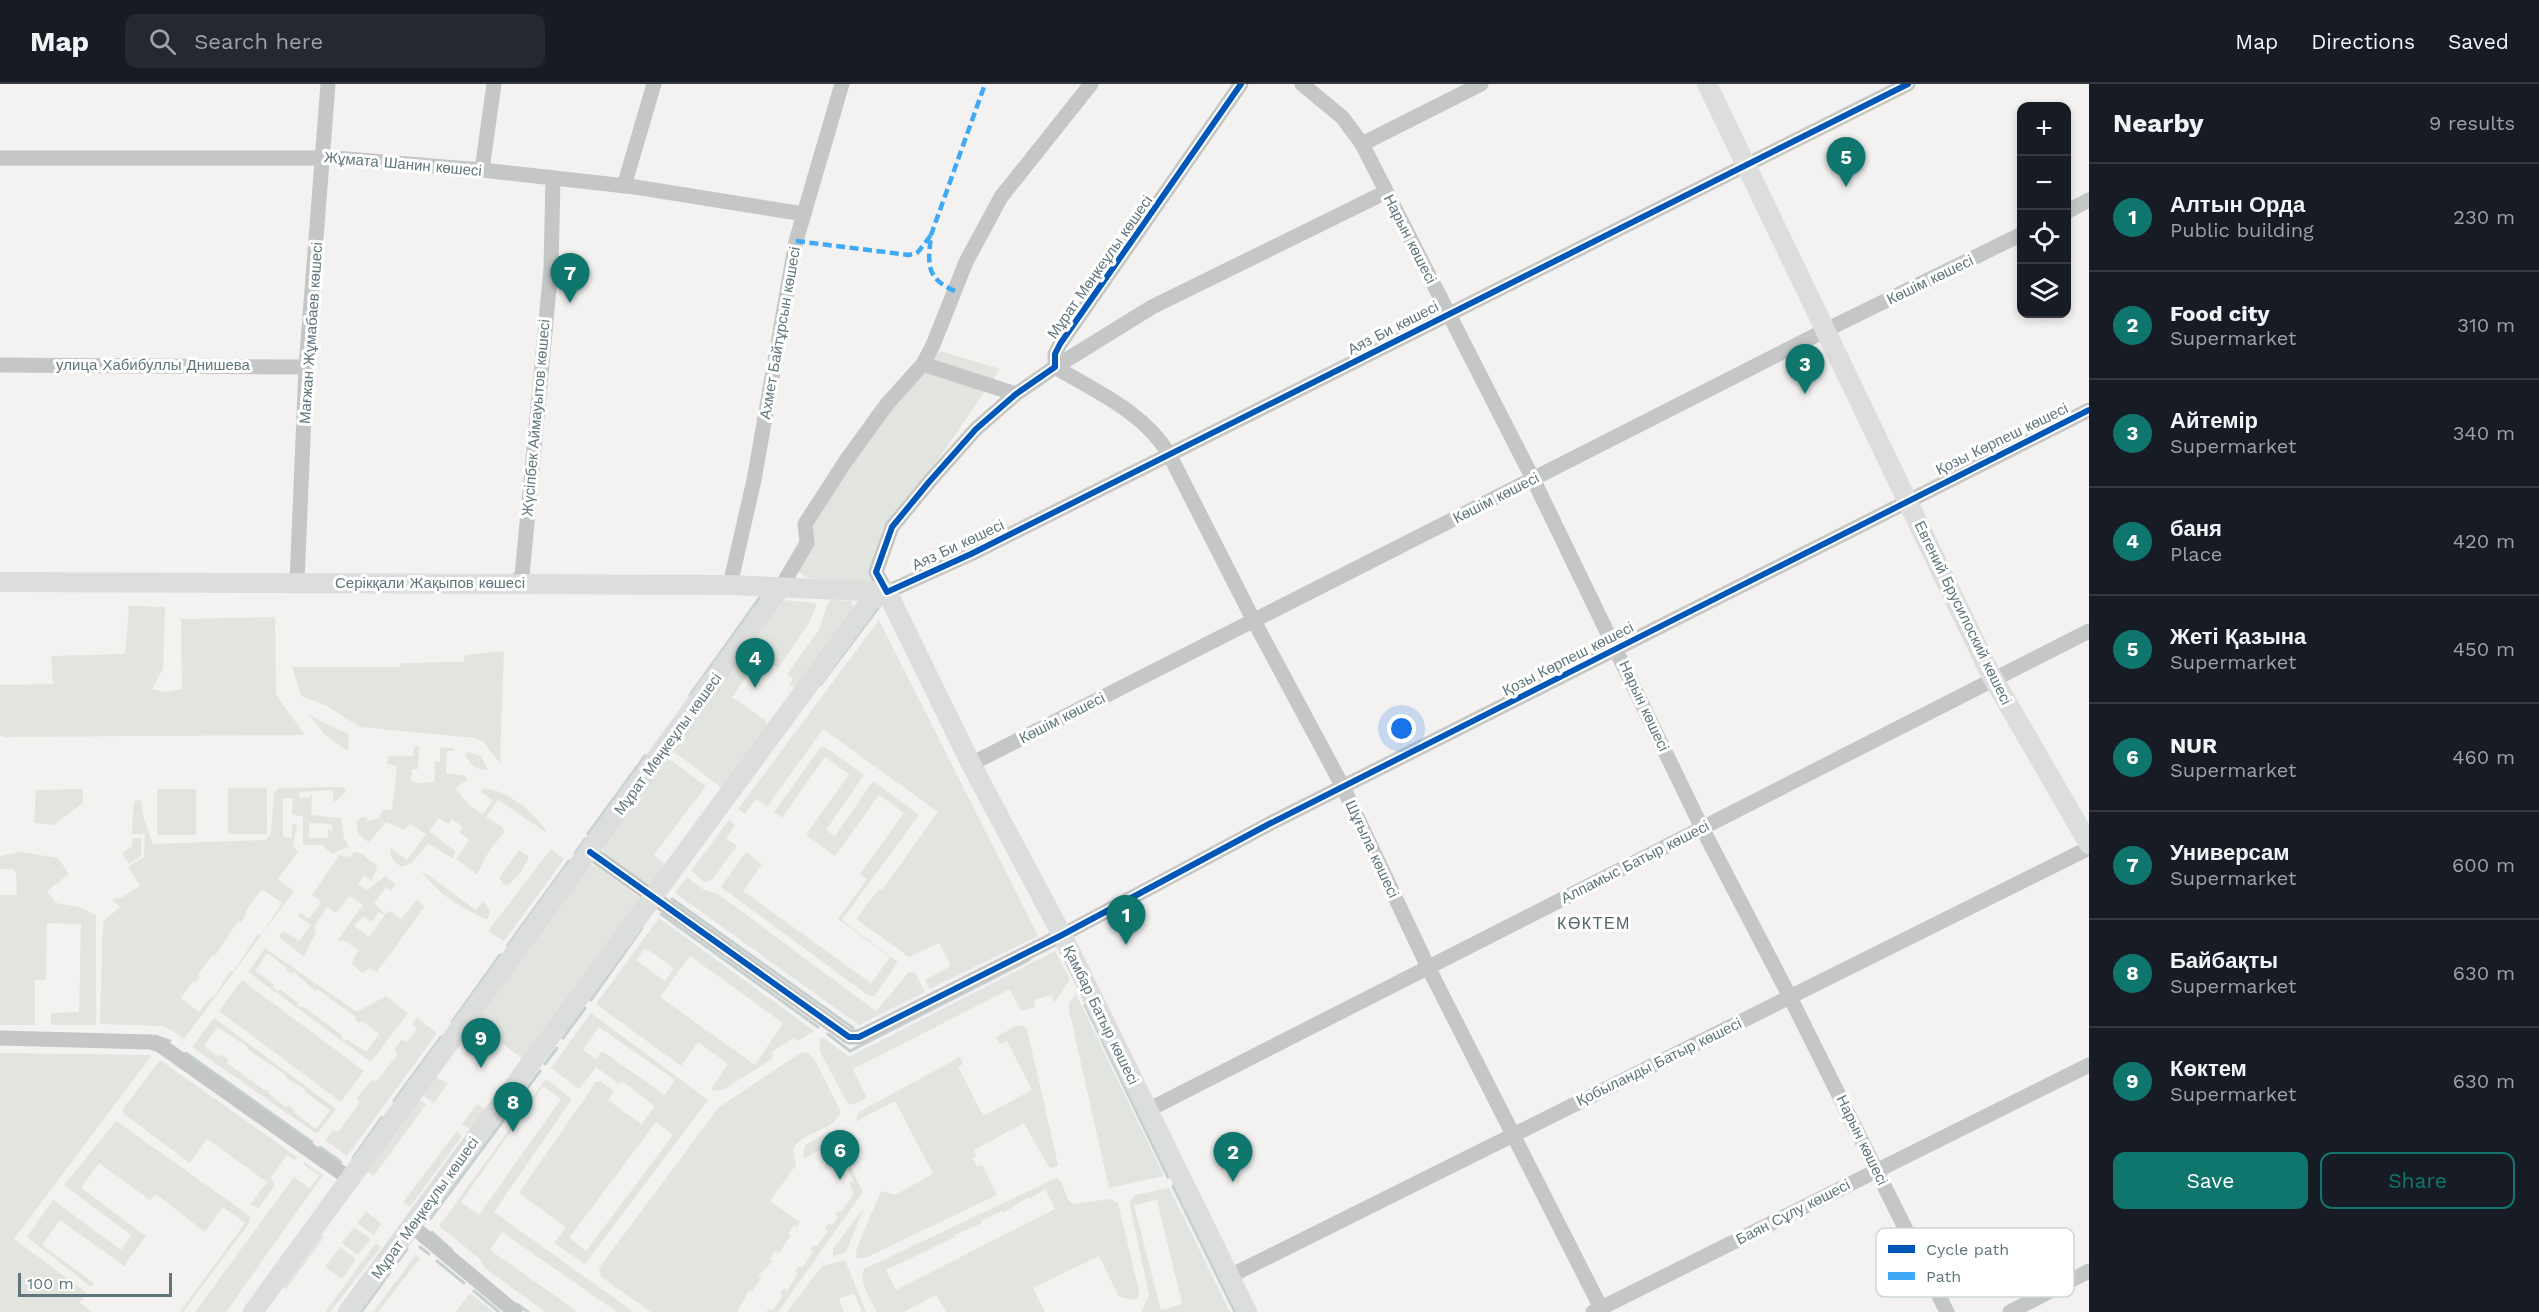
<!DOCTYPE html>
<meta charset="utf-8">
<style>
body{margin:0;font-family:"Work Sans",sans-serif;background:#242831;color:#f1f3f6}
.controls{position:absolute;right:18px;top:18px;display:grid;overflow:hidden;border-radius:12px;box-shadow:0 3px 9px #0003}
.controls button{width:54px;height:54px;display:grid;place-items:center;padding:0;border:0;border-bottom:2px solid #363941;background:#171b24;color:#f1f3f6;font:30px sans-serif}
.scale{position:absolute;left:18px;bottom:15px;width:154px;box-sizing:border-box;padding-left:6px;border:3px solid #60767b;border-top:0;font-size:16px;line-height:21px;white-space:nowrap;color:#60767b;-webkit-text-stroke:4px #fff;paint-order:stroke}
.you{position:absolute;left:1402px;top:645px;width:21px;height:21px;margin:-15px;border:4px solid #fff;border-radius:50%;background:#1a73e8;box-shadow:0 0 0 9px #1a73e833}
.badge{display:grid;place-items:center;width:39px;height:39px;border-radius:50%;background:#0f766e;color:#fff;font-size:20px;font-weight:700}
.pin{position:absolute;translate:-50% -50px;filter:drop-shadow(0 2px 3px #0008)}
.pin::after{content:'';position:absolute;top:32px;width:21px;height:18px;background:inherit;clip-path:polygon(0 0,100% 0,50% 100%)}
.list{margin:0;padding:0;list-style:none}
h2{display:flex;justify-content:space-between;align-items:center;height:78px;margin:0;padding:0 24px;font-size:26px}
h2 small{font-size:20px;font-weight:400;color:#9ea1a6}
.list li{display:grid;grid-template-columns:39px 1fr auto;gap:18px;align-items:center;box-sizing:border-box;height:108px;padding:0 24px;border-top:2px solid #363941}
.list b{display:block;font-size:22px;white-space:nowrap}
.list p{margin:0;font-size:20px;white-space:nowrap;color:#9ea1a6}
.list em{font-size:20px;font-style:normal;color:#9ea1a6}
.actions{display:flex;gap:12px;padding:18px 24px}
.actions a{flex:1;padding:14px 0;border:2px solid #0f766e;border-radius:12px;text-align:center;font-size:21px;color:#0f766e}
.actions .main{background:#0f766e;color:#fff}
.icon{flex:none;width:33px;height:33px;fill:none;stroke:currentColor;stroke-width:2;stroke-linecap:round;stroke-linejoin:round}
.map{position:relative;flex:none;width:2089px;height:1228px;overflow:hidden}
header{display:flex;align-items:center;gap:36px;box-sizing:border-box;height:84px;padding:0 30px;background:#171b24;border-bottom:2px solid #363941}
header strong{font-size:28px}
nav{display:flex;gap:33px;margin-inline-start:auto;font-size:21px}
.search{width:420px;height:54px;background:#242831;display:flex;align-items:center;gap:15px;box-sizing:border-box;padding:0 21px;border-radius:12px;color:#9ea1a6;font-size:22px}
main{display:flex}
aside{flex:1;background:#171b24}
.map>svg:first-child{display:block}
.green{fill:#e2e4df;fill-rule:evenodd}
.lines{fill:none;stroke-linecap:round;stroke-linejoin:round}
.stream{stroke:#c5d1d1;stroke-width:3}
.minor{stroke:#c5c7c7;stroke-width:15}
.major{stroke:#dcdddd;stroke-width:20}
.quiet{stroke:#3fa9f5;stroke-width:4.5;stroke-dasharray:9 4.5;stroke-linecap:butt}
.cycleway-casing{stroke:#fff;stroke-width:10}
.cycleway{stroke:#0057b8;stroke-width:6}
.labels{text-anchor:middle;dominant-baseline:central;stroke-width:6;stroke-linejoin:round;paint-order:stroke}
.street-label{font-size:15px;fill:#60767b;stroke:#fff}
.neighbourhood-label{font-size:16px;letter-spacing:1.5px;fill:#526266;stroke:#fff}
.key{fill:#fff;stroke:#cfd6d7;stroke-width:1.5}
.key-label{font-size:16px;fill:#60767b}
</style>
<header>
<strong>Map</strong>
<div class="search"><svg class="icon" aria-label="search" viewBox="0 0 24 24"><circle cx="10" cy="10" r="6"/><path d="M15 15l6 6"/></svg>Search here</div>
<nav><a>Map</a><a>Directions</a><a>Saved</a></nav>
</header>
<main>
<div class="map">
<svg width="2089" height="1228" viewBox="0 0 2089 1228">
<rect width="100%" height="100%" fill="#f3f2f1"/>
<!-- green -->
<g class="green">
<path d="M941,267L1000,285L935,380L883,444L871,487L877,499L808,494L792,483L805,440L923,280Z"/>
<path d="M784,516L815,519L816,523L809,539L778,584L761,572L732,613L765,636L770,646L726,707L673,667Z"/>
<path d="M832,516L851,517L854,524L798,606L789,601L793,595L787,590L819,546L828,519Z"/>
<path d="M129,522L165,523L163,585L152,605L166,608L182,605L181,535L275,533L276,611L305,651L4,653L0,651V601L53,600L51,572L125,570Z"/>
<path d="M879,536L1038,852L930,905L925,896L951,882L939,859L909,873L856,835L879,805L882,806L938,728L823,645L767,723L756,715L745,730L738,725Z"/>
<path d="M504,567L500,679L483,658L475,654L360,643L327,622L301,612L292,583H398L402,579L463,578L465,571Z"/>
<path d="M308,629C321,639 335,642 349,651L348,667L325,651Z"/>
<path d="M415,662H419L418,685L412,686L411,697L418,699L434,698L435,677L440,678V663L452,664L456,667H447L446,690L465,691L467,696L455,704L470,722L483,730L493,717L481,708L482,705C502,702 539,731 547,749L498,716L486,733L503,743L504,748L488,769L477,790L456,775L469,756L459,748L463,743L452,735L448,740L439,734L429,747L455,767L453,775L428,759L412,779L402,783C394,778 390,774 390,764L407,776L426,750L410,740L404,746L386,738L369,758C359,754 356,747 357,737L362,733L367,734V738L379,734L383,726H392L397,682L387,680L388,672H412Z"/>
<path d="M825,663L864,691L826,746L835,752L873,697L919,731L842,836L898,878L875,912H869L721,803L746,768L762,780L743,807L871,899L890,873L838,835L867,795L860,790L904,729L879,711L835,772L806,751L849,690L825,673L782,734L774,728L820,664Z"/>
<path d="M466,668L481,672L488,686C477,686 472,682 466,673Z"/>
<path d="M669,675L706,702L654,771L670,783L650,802L604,770L602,763Z"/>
<path d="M340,703L345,704L346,708L333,720V706L299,708L300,714H308L312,710L311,731L341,734L344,754L350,765L347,763L332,770L322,761H303V732L292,731L293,714H283V753H292V740L297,741L293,761L298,768L278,795L294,807L184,955L164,942L100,940L103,838L120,823L112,816L114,814H121L140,802L128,783L144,773L145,750H132L134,717L141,716L144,735L153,760L266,756L271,749L274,709L279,704ZM309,739L332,740V748L328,744V754H309ZM262,805L282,819L261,851L258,850L233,888L230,887L214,913L212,912L199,928L181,914L193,897L196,898L200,892L198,890L213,871L215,872L238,837L241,838L247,830L245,828Z"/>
<rect x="228" y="704" width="39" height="46"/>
<path d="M83,705V719L54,741L34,739L36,706Z"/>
<rect x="157" y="705" width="39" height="46"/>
<path d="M729,736L735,741L726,754L737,762L712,796L705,798L691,787Z"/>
<path d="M141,754V772L129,780L122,769L132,762V755Z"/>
<path d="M551,765L564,775L504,857L488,847Z"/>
<path d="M519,766L529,773L519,791L508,801H504L499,794Z"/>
<path d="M21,768L58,774L69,790L47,807L56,819L79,823L96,831V941H51V929L79,928L81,840L47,839L46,896H35V941H0V811H16L17,808L16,789L12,785H0V772Z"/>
<path d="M354,768L361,769L376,781L377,786L371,796L364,791L358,801L368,806L385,792L395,800L391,807L386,803L374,820L385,830L390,827L401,835L417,816L425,822L377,888L370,884L362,889L351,879L359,866L343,856L337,857L363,821L349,812L336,829L327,823L314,843L316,847L304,873L279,853L283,847L299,857L311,841L298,832L300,828L309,835L321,818L312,811L339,771L350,773ZM379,828L385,831L369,853L354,842L363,832L371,838Z"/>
<path d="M590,781L596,782L640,814L527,978L474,938Z"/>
<path d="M421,786L476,826L483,817L490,826L488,834L486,835C462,824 435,809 421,786Z"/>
<path d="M687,793L704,806L718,810L876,927L909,888L915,889L925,908L859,941L675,809Z"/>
<path d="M659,834L814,947L798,957L793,954L772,968V975L723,1006L714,1007L711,1005L728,980L698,958L681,982L596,920ZM645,864L674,884L665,897L636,876ZM690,872L783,939L755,981L660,913Z"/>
<path d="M265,864L357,928L386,912L408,929L371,978L248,888ZM267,869L287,884L286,886L291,890L294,888L315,907L317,905L356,933L355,936L359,939L362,937L379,950L366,968L347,955L345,957L341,953L342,951L303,922L302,924L297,921L298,919L280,905L278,907L273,903L274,900L255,887Z"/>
<path d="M1055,867L1070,896L1054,919L1052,911L1034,916L1035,923L1021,927L1010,905L853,985L867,1014L852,1021L847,1018L820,968V955L823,953L849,973Z"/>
<path d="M242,896L364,987L341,1018L219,927Z"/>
<path d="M1076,910L1164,1092L1109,1104L1069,926V919Z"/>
<path d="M591,929L708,1016L585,1180L554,1159L566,1143L519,1109L596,998L600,997L614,1007L608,1016L641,1040L655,1022L622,997L619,1000L596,983L579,1005L551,984ZM599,943L675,996L665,1011L602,967L596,975L583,966ZM656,1038L673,1051L586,1167L569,1154Z"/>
<path d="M214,934L336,1025L317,1050L192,963ZM217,943L248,963L247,965L286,991V994L305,1005V1008L330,1026L316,1045L294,1028L295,1026L288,1021L286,1023L268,1009L269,1007L264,1006L227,979L229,976L222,971L220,973L204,962Z"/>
<path d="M417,934L437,949L347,1072L325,1056L333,1046L338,1048L360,1018L356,1015L372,995L376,998L397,971L395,965L402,955L407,958L417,945L412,940Z"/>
<path d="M1016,942H1023L1027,945L1058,1081L1050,1085L1024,1039L974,1066L977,1072L973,1074L977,1083L982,1081L997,1111L865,1174H857L856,1166L881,1107L895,1111L933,1090L895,1017L855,1038L859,1028L960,973L963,980L958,983L983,1032L1032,1006L1007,957L1000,960L996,953Z"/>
<path d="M807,968L814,975L841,1028C833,1048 803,1047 793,1065L796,1081L770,1117L800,1138L797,1143L794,1141L788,1149L791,1151L779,1169L775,1167L770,1175L773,1177L758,1192L761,1194L752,1207L749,1206L737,1228H651L601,1193L599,1184L719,1023L800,969Z"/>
<path d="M0,969L152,971L14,1155L87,1209L80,1219L92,1228H0Z"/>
<path d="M160,976L297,1073L295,1076L287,1071L271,1094L275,1101L259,1124L250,1121L267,1098L207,1055L190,1079L124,1030L123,1025Z"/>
<path d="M435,993L448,999L434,1019L420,1010Z"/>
<path d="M546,995L572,1015L494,1128L634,1228H617L502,1148L490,1166L578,1228H545L485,1184L479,1174L439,1142ZM543,1002L561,1015L479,1131L461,1118Z"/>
<path d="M418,1015L428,1022L424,1023L374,1092L366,1086Z"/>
<path d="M477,1020L486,1026L474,1048L462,1040Z"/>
<path d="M116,1037L250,1132L249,1139L183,1228H180L245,1139L223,1123L205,1148L156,1110L150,1116L99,1079L81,1104L146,1152L124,1182L60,1136L42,1161L94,1199L91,1203L27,1153L53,1116L121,1166L131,1151L64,1101Z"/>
<path d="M457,1047L462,1052L410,1123L403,1118Z"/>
<path d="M830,1047L836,1052L863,1108L778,1228H766L769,1225L772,1227L783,1212L780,1209L784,1204L787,1206L798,1190L795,1187L799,1182L802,1184L813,1168L810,1166L814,1161L817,1162L828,1147L825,1144L829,1139L832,1141L838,1133L835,1130L838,1127L841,1128L854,1110L849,1099L853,1096L847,1085L843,1087L840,1081L844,1079L840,1072L836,1073L830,1061L804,1074L803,1071L805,1061Z"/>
<path d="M304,1078L323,1091L226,1228H195L294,1093L310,1104L319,1091L303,1080Z"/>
<path d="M1056,1094L1061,1097L1068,1116L1073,1120L1110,1115L1118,1119L1139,1207L1138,1214L1132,1216L1119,1213L1099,1172L1033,1204L1045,1228H946L936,1211L904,1228H877C871,1216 858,1198 864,1185ZM1045,1105L1055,1125L896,1206L886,1186L955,1153V1151L982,1139L981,1137L1002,1127L1003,1129L1028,1113L1030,1115Z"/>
<path d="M1169,1104L1230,1228H1141L1149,1211L1129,1118L1135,1111ZM1157,1116L1182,1220L1161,1226L1134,1121Z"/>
<path d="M864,1124L846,1168L833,1172V1165Z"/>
<path d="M366,1127L381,1140L374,1151L357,1139Z"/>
<path d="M354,1143L371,1155L358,1171L342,1159Z"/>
<path d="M320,1150L324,1153L286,1205L281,1202Z"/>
<path d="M376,1159L381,1163L330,1228H325Z"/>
<path d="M340,1163L356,1175L342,1195L325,1183Z"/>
<path d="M416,1171L420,1174L378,1228H373Z"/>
<path d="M845,1176L866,1228H859L862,1227L854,1209L839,1215L844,1228H787L822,1182Z"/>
<path d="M470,1209L493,1228H456Z"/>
</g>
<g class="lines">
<!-- stream -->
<g class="stream">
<path d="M820,601L881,520"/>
<path d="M690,611L763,509"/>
<path d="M588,750L645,672"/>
<path d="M575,769L585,755"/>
<path d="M672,815L853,944"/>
<path d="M661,830L818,943"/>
<path d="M508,861L569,777"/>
<path d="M591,916L642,844"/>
<path d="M1085,921L1168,1093"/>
<path d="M452,938L500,871"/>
<path d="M828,950L850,967L1029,876"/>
<path d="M155,952L170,957"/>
<path d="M563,954L585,924"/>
<path d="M186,969L312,1058"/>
<path d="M545,980L557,964"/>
<path d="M394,1017L441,953"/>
<path d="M320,1063L341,1078"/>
<path d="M353,1074L382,1033"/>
<path d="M1173,1102L1235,1228"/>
<path d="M430,1135L540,987"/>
<path d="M432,1148L452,1166"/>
<path d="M420,1163L429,1170"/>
<path d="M437,1177L464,1199"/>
<path d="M474,1207L499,1228"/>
<path d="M517,1220L528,1228"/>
<path d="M361,1228L407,1165"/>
</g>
<!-- minor -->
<g class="minor">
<path d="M1241,0L1060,260L1055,270V283L1016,310L976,345L929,398L892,443L876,488L887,508L971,470L1908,0"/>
<path d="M1302,0L1343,34L1362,60L1533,395L1702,744L1790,913L1947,1228"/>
<path d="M1362,60L1481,0"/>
<path d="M0,74H335L482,86L635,103L804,130"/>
<path d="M482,86L494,0"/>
<path d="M624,102L654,0"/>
<path d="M1386,108L1152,223L1055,283C1095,307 1144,328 1169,370L1254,537L1343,703L1428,883L1603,1228"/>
<path d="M2066,128L2089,116"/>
<path d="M923,280L1016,310"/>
<path d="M0,281L306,283"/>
<path d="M297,498L306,283L328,0"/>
<path d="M514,498L522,492L551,184L553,94"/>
<path d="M730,501L754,396L796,157L842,0"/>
<path d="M781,503L807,459L805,440L845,378L887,320L923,280L933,261L966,178L1001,113L1091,0"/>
<path d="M971,680L1826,246L2022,150"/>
<path d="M590,768L849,953H859L1062,851L1269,740L2089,326"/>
<path d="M0,954L150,958L160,961L350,1095"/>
<path d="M1148,1026L2089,547"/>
<path d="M412,1142L515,1228"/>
<path d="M1228,1193L2089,764"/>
<path d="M1593,1228L2089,981"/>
<path d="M2010,1228L2089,1187"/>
</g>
<!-- major -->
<g class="major">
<path d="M1707,0L1990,589L2089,760"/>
<path d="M0,498L730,501L887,508"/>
<path d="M887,508L971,680L1062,851L1247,1228"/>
<path d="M253,1228L781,503"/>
<path d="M348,1228L871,516L887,508"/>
</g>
<!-- quiet -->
<g class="quiet">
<path d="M796,157L909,171L918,168L931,151"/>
<path d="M955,207C925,194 928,180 931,151L985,0"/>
</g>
<!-- cycleway casing -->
<g class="cycleway-casing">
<g id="cycleway">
<path d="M1241,0L1060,260L1055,270V283L1016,310L976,345L929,398L892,443L876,488L887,508L971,470L1908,0"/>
<path d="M590,768L849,953H859L1062,851L1269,740L2089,326"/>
</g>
</g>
<!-- cycleway -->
<use href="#cycleway" class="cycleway"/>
</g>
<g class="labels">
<!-- street labels -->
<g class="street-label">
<text transform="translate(403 80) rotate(5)">Жұмата Шанин көшесі</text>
<text transform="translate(1410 155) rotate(63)">Нарын көшесі</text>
<text transform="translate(1100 183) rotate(-55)">Мұрат Мөңкеұлы көшесі</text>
<text transform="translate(1930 196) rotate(-26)">Көшім көшесі</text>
<text transform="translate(1393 244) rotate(-27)">Аяз Би көшесі</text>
<text transform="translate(311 249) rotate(-86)">Мағжан Жұмабаев көшесі</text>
<text transform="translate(780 249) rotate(-80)">Ахмет Байтұрсын көшесі</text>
<text x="153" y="281">улица Хабибуллы Днишева</text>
<text transform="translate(536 334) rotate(-85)">Жүсіпбек Аймауытов көшесі</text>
<text transform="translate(2002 355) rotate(-26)">Қозы Көрпеш көшесі</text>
<text transform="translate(1496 414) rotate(-27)">Көшім көшесі</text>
<text transform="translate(958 461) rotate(-25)">Аяз Би көшесі</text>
<text x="430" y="499">Серікқали Жақыпов көшесі</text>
<text transform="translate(1963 529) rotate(64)">Евгений Брусилоский көшесі</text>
<text transform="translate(1568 575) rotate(-27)">Қозы Көрпеш көшесі</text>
<text transform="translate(1644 622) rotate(65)">Нарын көшесі</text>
<text transform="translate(1062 634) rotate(-27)">Көшім көшесі</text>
<text transform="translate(668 660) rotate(-54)">Мұрат Мөңкеұлы көшесі</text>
<text transform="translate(1372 765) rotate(65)">Шұғыла көшесі</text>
<text transform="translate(1635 778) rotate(-27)">Алпамыс Батыр көшесі</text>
<text transform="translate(1101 931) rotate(64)">Қамбар Батыр көшесі</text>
<text transform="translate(1659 978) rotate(-26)">Қобыланды Батыр көшесі</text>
<text transform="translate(1862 1056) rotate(64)">Нарын көшесі</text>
<text transform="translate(425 1124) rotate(-54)">Мұрат Мөңкеұлы көшесі</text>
<text transform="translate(1793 1128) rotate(-27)">Баян Сұлу көшесі</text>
</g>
<!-- neighbourhood labels -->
<g class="neighbourhood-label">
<text x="1594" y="839">КӨКТЕМ</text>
</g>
</g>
<!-- legend -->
<rect x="1876" y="1144" width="198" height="69" rx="9" class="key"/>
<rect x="1888" y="1161" width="27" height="8" fill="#0057b8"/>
<rect x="1888" y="1188" width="27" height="8" fill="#3fa9f5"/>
<g class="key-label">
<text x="1926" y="1171">Cycle path</text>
<text x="1926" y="1198">Path</text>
</g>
</svg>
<div class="controls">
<button>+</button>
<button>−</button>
<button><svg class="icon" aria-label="locate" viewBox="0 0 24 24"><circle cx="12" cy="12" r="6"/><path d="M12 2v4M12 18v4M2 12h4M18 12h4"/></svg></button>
<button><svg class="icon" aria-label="layers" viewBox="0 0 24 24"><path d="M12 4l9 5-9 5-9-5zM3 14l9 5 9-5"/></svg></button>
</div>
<div class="scale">100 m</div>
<div class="you"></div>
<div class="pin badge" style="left:1126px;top:861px">1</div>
<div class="pin badge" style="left:1233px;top:1098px">2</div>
<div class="pin badge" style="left:1805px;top:310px">3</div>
<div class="pin badge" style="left:755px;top:604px">4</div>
<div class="pin badge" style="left:1846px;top:103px">5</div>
<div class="pin badge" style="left:840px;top:1096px">6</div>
<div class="pin badge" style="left:570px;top:219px">7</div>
<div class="pin badge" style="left:513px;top:1048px">8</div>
<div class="pin badge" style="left:481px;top:984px">9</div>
</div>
<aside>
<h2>Nearby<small>9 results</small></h2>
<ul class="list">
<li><span class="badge">1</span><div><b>Алтын Орда</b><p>Public building</p></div><em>230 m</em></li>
<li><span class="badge">2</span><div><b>Food city</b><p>Supermarket</p></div><em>310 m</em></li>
<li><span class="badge">3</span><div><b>Айтемір</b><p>Supermarket</p></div><em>340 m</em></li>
<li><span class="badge">4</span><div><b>баня</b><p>Place</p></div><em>420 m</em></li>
<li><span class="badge">5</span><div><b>Жеті Қазына</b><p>Supermarket</p></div><em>450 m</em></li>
<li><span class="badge">6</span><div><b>NUR</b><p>Supermarket</p></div><em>460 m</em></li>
<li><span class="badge">7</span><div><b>Универсам</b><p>Supermarket</p></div><em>600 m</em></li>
<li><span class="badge">8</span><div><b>Байбақты</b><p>Supermarket</p></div><em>630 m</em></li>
<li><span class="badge">9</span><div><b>Көктем</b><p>Supermarket</p></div><em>630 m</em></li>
</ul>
<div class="actions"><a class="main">Save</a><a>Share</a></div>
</aside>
</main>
